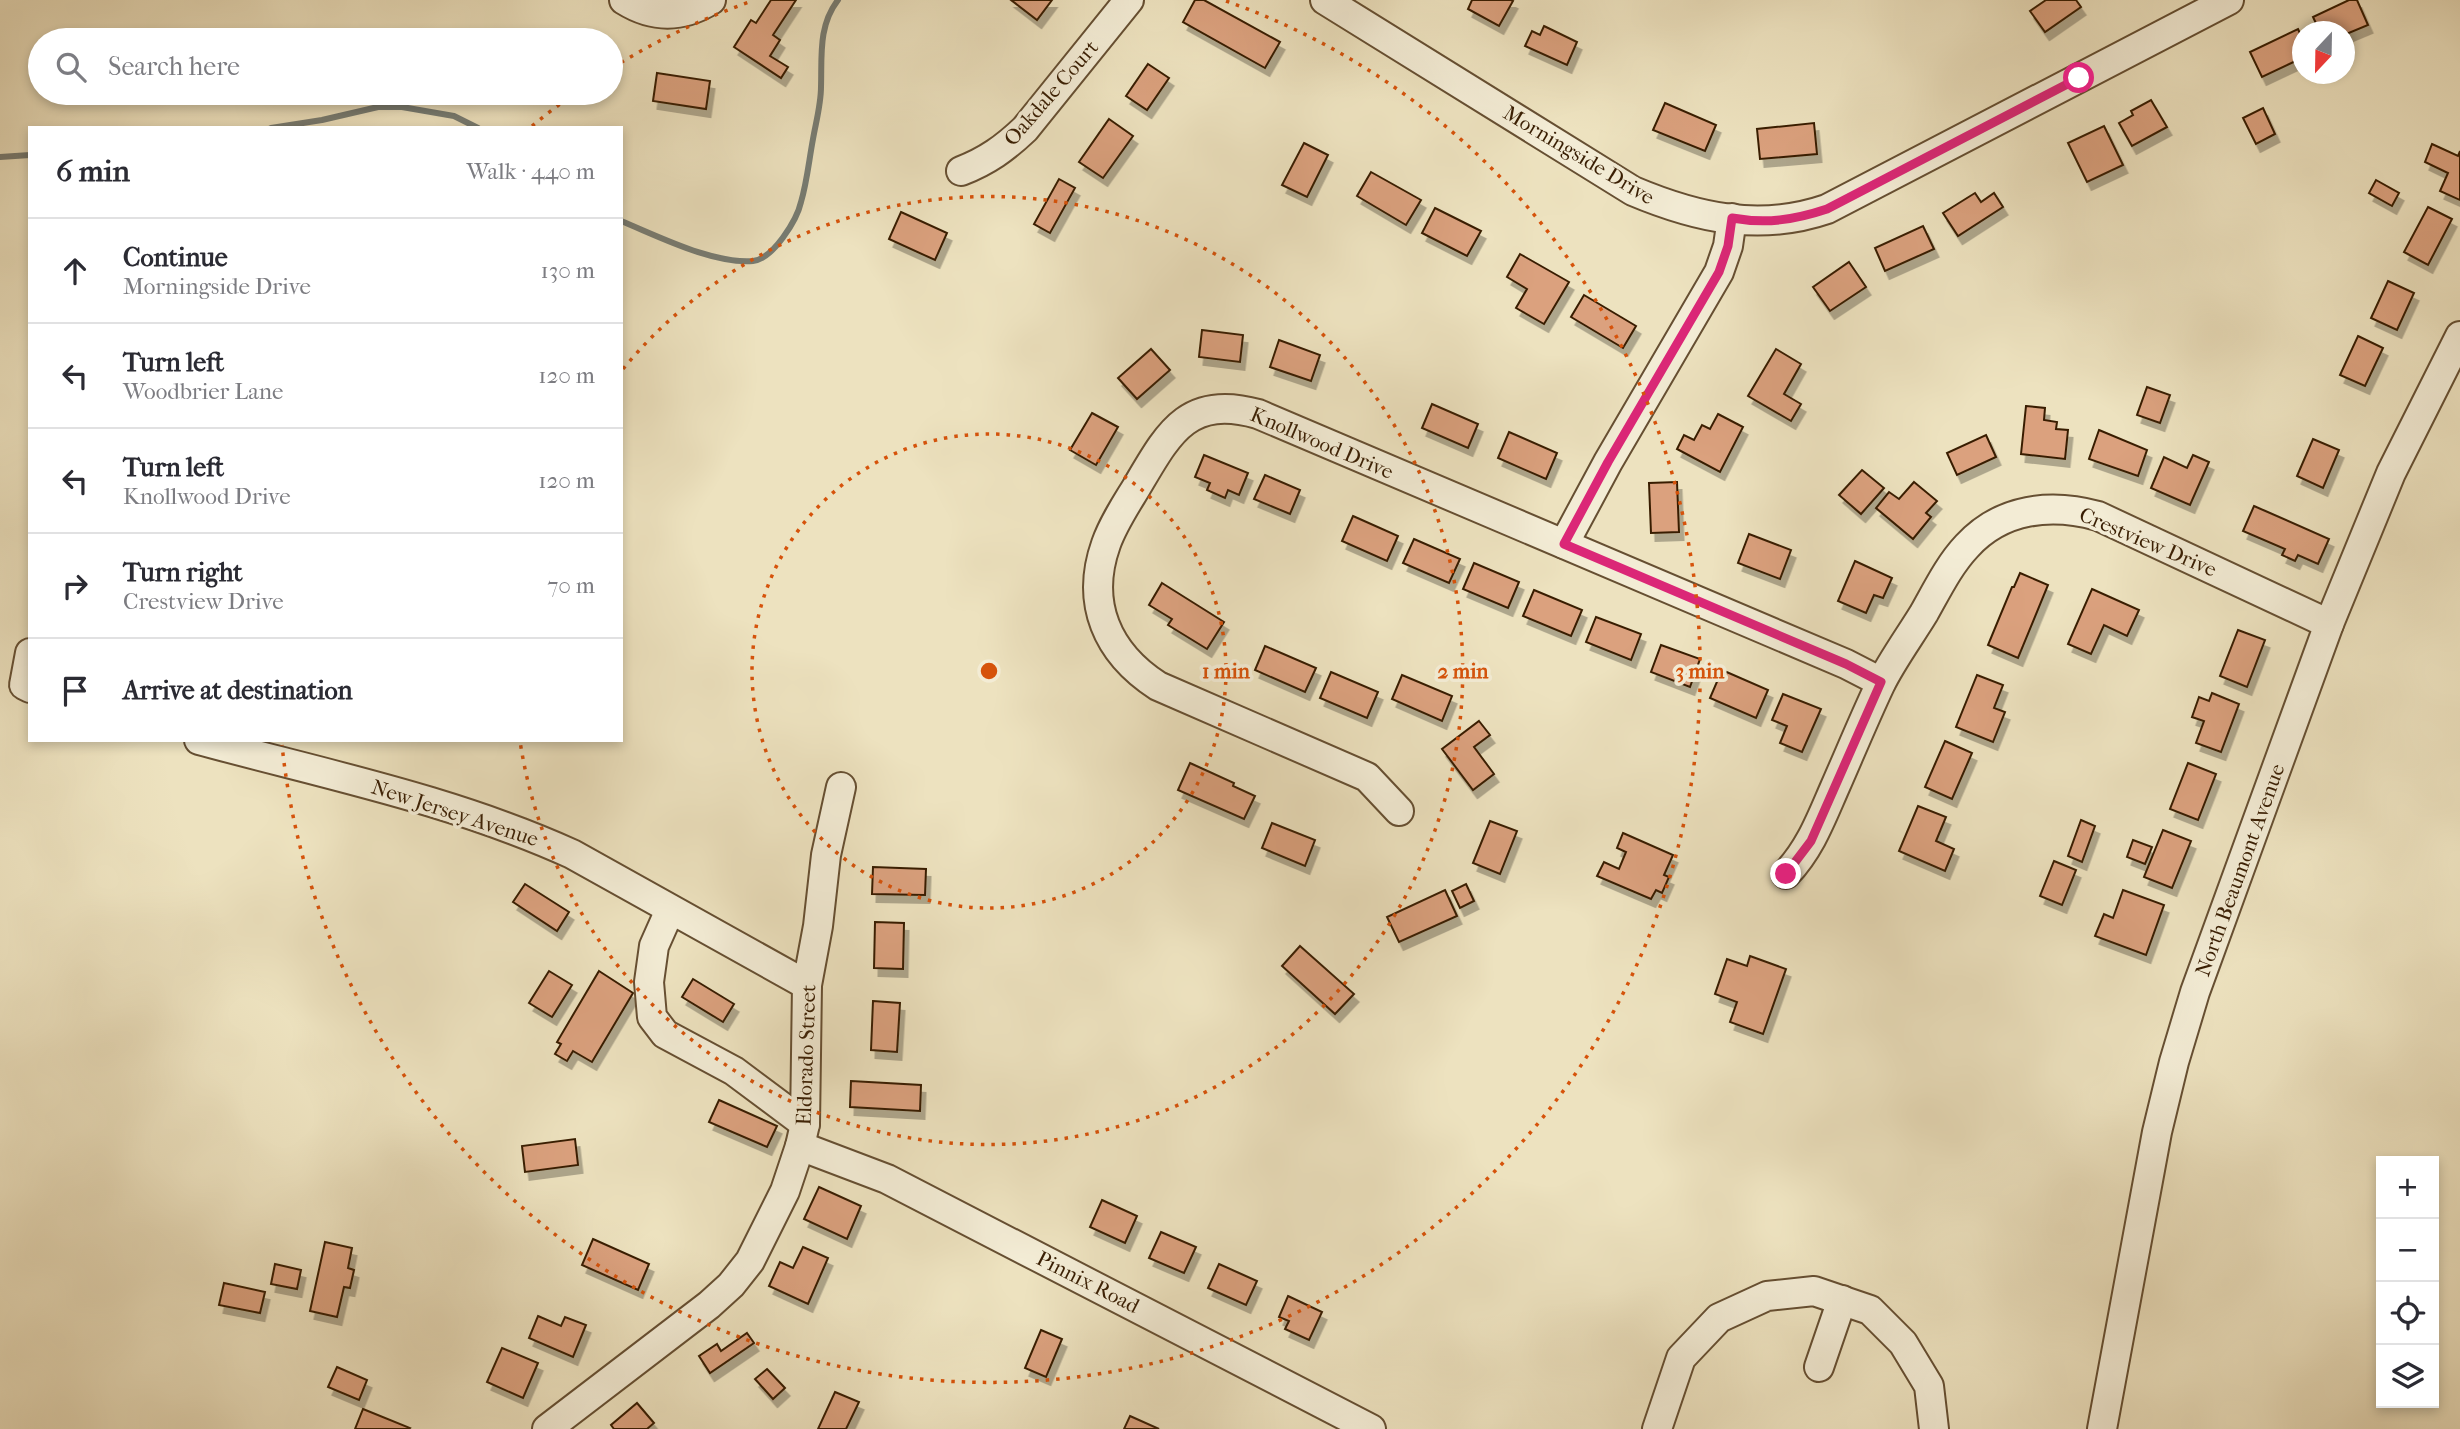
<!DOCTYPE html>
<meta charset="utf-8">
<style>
body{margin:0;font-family:"IM FELL French Canon",serif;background:#f7f7f7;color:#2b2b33}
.controls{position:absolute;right:21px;bottom:21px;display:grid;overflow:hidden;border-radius:0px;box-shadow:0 4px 10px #0003}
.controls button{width:63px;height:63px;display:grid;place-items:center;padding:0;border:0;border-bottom:2px solid #e1e1e2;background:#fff;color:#2b2b33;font:35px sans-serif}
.compass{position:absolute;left:2292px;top:21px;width:63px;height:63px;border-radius:50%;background:#fff;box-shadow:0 4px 10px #0003;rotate:202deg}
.stop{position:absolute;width:21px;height:21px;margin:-16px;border:5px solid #db2777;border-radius:50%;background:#fff}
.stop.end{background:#db2777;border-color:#fff;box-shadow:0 2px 7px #0008}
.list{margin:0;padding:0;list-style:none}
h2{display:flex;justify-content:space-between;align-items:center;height:91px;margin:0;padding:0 28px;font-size:30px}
h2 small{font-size:23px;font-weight:400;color:#7c7c81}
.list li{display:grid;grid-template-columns:46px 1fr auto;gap:21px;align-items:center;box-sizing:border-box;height:105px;padding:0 28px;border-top:2px solid #e1e1e2}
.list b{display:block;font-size:26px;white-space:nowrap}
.list p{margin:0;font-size:23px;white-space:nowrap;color:#7c7c81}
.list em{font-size:23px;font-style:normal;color:#7c7c81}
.icon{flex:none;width:38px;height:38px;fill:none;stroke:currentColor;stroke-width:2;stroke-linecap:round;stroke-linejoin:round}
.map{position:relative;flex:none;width:2460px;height:1429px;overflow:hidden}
.search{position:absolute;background:#fff;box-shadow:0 4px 10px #0003;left:28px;top:28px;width:595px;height:77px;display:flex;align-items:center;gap:18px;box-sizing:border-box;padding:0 24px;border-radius:38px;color:#7c7c81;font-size:26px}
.panel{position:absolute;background:#fff;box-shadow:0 4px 10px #0003;left:28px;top:126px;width:595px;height:616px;border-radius:0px}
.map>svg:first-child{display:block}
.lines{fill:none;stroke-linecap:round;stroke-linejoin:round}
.stream{stroke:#777c73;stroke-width:6}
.building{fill:#dba17e;stroke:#391e03;stroke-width:2;filter:url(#shadow)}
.minor-casing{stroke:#664f32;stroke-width:32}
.minor{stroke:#f3ecd5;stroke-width:28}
.route{stroke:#db2777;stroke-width:9}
.ring{fill:none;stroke:#d6530b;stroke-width:3.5;stroke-dasharray:3.5 7}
.labels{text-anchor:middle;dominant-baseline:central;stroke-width:7;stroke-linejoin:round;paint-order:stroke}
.street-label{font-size:21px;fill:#391e03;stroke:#f3ecd5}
.centre{fill:#d6530b;stroke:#f3ecd5;stroke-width:3.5}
.ring-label{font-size:21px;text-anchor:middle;font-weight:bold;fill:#d6530b;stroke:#f3ecd5;stroke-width:7;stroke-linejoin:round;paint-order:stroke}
</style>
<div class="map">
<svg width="2460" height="1429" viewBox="0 0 2460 1429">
<defs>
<filter id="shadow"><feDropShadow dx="4.5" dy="8" stdDeviation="0" flood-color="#0004"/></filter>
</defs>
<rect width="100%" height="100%" fill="#ede2bf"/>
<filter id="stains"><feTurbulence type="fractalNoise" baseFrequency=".00286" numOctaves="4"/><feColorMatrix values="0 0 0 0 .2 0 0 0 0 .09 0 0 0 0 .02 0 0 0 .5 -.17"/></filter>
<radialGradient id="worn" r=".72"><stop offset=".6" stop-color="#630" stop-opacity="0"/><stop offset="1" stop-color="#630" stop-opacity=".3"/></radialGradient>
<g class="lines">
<!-- stream -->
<g class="stream">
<path d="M271,128L322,120L378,107H402L454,116L478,128"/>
<path d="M0,157L30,155"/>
<path d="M621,221C658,236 712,264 753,261C773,259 797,220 801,202C807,182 809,160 813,139C816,122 821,104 821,87C822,56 818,26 838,0"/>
</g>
</g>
<!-- building -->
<g class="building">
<path d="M771,0H796L773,35L780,40L770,56L788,67L781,78L734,47L751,20L756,23Z"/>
<path d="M1011,0H1052L1037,20Z"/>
<path d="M1195,0H1204L1280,42L1265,68L1183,22Z"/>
<path d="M1472,0H1511L1513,1L1499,26L1468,9Z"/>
<path d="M2046,0H2076L2081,7L2045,32L2030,11Z"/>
<path d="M2349,0H2357L2368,25L2344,35V32H2320L2313,17Z"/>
<path d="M1544,26L1577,42L1567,65L1525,46L1532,31L1540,35Z"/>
<path d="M2298,29L2302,38V58L2262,77L2250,52Z"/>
<path d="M1148,64L1169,78L1147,110L1126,96Z"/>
<path d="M657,73L710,81L706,109L653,101Z"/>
<path d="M2151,100L2167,127L2132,146L2119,123L2133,115L2131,111Z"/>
<path d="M1665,103L1716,125L1705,151L1653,130Z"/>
<path d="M2263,108L2275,134L2256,144L2243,118Z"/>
<path d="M1109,119L1133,136L1103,178L1079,162Z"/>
<path d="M1814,123L1817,154L1760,159L1757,129Z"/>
<path d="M2104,126L2123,165L2087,182L2068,143Z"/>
<path d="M1304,143L1328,155L1307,197L1282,185Z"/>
<path d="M2432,144L2458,156L2460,151V200L2440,191L2448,173L2425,162Z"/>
<path d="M1371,172L1421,200L1406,225L1357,196Z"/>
<path d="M1059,179L1075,188L1050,233L1034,224Z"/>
<path d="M2376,180L2399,193L2392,206L2369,193Z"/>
<path d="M1975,193L1981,202L1994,193L2003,207L1958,236L1943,213Z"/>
<path d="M2428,207L2452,219L2428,265L2404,252Z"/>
<path d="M1435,208L1481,231L1467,256L1422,233Z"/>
<path d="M901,212L947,233L935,260L889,239Z"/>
<path d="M1923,226L1934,249L1885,271L1875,248Z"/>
<path d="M1520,254L1569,282L1544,324L1516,308L1527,289L1507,277Z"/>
<path d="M1849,262L1866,287L1830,311L1813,287Z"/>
<path d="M2388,281L2414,293L2397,330L2371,318Z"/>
<path d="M1584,295L1636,326L1623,348L1571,317Z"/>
<path d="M1202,330L1243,335L1240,362L1199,357Z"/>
<path d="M2358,336L2383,348L2365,386L2340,375Z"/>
<path d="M1279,340L1320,355L1311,381L1270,367Z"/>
<path d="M1151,349L1170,370L1137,399L1118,378Z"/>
<path d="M1776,349L1801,364L1784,394L1801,404L1791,421L1748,396Z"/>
<path d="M2147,387L2170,395L2160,423L2137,415Z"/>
<path d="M1432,404L1478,424L1468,448L1422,428Z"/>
<path d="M2026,406L2045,408L2044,420L2057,422L2056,429L2068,430L2065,459L2021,454Z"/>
<path d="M1092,413L1118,427L1096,465L1070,450Z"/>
<path d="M1718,414L1743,427L1720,472L1677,449L1684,435L1694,440L1702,425L1710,429Z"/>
<path d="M2099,430L2147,450L2138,476L2089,459Z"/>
<path d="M1509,432L1557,453L1546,479L1498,458Z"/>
<path d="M1986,435L1996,457L1957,475L1947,453Z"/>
<path d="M2313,439L2339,450L2323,488L2297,476Z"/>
<path d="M1204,455L1248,473L1239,495L1228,490L1225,498L1207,490L1210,483L1195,477Z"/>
<path d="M2193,455L2209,462L2190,505L2151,488L2164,457L2187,468Z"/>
<path d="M1862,470L1884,488L1861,514L1839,495Z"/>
<path d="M1265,475L1300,490L1290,514L1254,499Z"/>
<path d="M1677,482L1679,532L1651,533L1649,483Z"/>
<path d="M1914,482L1937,501L1926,513L1931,517L1913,539L1876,508L1889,492L1899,499Z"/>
<path d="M2254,506L2329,539L2318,564L2298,555L2295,561L2282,555L2285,549L2243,531Z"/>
<path d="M1353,516L1398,536L1387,561L1342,541Z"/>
<path d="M1749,534L1791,550L1780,579L1738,563Z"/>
<path d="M1414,539L1460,559L1449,583L1403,563Z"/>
<path d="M1855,561L1892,578L1883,598L1874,595L1866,613L1838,601Z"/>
<path d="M1474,563L1519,582L1508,608L1463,589Z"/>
<path d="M2020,573L2048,585L2018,658L1988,645L2012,587H2014Z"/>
<path d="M1162,583L1224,622L1207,649L1168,625L1172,619L1149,605Z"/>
<path d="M2092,589L2139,610L2127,636L2104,625L2091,654L2068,644Z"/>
<path d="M1534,590L1582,610L1571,636L1523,616Z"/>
<path d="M1596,617L1641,634L1631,660L1586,642Z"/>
<path d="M2238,630L2265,640L2247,687L2220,676Z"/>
<path d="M1661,645L1700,659L1690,687L1651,672Z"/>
<path d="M1265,646L1316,668L1305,692L1255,670Z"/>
<path d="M1722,670L1768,690L1756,718L1710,698Z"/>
<path d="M1331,672L1378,692L1367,718L1320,698Z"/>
<path d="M1402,675L1452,696L1442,721L1392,699Z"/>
<path d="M1977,675L2003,685L1994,708L2005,712L1993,742L1956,727Z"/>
<path d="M2212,693L2239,704L2221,752L2196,743L2204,721L2192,717L2199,697L2209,701Z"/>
<path d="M1783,694L1821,709L1802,752L1780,743L1787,726L1772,720Z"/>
<path d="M1479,721L1490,735L1474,747L1494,774L1473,790L1442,749Z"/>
<path d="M1945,741L1972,753L1952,799L1925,787Z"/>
<path d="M1190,763L1234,783L1233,786L1255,796L1244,819L1178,790Z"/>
<path d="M2188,763L2216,774L2198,820L2170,809Z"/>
<path d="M1918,806L1946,817L1936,841L1954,849L1945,871L1899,851Z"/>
<path d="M2081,820L2095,826L2082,862L2068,856Z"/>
<path d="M1490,821L1517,831L1500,874L1473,863Z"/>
<path d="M1272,823L1315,840L1305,866L1262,848Z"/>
<path d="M2163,830L2191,841L2172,888L2144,877Z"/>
<path d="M1623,833L1673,855L1664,875L1669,877L1662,893L1656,890L1651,899L1597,876L1604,862L1619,869L1626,852L1617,848Z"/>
<path d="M2133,840L2152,847L2145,864L2127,857Z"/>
<path d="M2054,861L2076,870L2062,905L2040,896Z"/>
<path d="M873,867L926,869L925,895L872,894Z"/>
<path d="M525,884L569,912L557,931L513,902Z"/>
<path d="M1466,884L1474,901L1460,908L1452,891Z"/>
<path d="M1445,890L1457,916L1399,942L1387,917Z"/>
<path d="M2123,890L2164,905L2146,955L2095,936L2104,914L2113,918Z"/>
<path d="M875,922L904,923L903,969L874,968Z"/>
<path d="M1300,946L1354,994L1335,1014L1282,966Z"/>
<path d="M1750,956L1786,969L1763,1034L1730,1022L1737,1002L1715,994L1727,959L1747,966Z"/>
<path d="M549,971L572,985L552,1017L529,1003Z"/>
<path d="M599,971L633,993L592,1062L573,1051L567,1061L555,1054L561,1044L557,1042Z"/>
<path d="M693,979L734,1004L723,1022L682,997Z"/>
<path d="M873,1001L900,1003L897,1052L871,1050Z"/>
<path d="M851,1081L921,1085L920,1111L850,1107Z"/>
<path d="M719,1100L777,1126L767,1147L709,1122Z"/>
<path d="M575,1139L578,1165L525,1172L522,1146Z"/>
<path d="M819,1187L861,1206L847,1239L804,1219Z"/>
<path d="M1102,1200L1137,1216L1125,1243L1090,1227Z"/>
<path d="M1161,1232L1196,1247L1184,1273L1149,1258Z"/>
<path d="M593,1239L649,1264L638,1290L582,1265Z"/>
<path d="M325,1242L352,1248L348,1268L354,1270L350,1288L344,1287L337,1317L310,1311Z"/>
<path d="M803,1247L828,1258L808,1304L769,1286L780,1262L793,1268Z"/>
<path d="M275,1264L301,1270L297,1289L271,1284Z"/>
<path d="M1219,1264L1257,1281L1246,1305L1208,1288Z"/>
<path d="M224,1283L265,1292L260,1313L219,1305Z"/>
<path d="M1288,1296L1322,1312L1309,1340L1285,1329L1289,1321L1279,1317Z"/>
<path d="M538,1316L561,1326L565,1317L586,1325L573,1357L529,1338Z"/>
<path d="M1041,1330L1062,1339L1046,1377L1025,1368Z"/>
<path d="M747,1333L754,1343L710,1373L699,1356L717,1344L721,1351Z"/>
<path d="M502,1348L538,1363L523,1398L487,1382Z"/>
<path d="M337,1367L367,1380L359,1400L328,1387Z"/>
<path d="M767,1369L785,1388L773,1399L755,1379Z"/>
<path d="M835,1392L859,1402L846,1429H818Z"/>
<path d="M637,1403L654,1423L647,1429H614L611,1425Z"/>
<path d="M363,1409L410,1428L409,1429H355Z"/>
<path d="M1130,1416L1159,1429H1124Z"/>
</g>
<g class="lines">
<!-- minor casing -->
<g class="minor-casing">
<g id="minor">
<path d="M624,0C653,18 682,18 711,0"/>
<path d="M1325,0L1633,191C1697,218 1760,232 1827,209L2229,0"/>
<path d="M961,171C987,161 1005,148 1025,129L1129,0"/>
<path d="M1564,544L1608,462L1719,272L1728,246L1732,218"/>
<path d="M30,653L24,685L30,688"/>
<path d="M199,740C324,774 453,800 572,854L807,985"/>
<path d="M1399,811L1367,777L1158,686C1107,653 1085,603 1106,544C1113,524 1125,506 1136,488C1168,434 1187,394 1258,414L1846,664L1881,682"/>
<path d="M1786,874C1810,849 1821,819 1835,787C1850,753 1864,719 1880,685C1891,662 1910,636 1924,613C1937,590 1949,565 1967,546C2002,508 2051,503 2098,516L2329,624"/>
<path d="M670,910L654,946L649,982L652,1017L665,1034L734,1071L805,1124"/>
<path d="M800,1146L887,1179L1371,1429"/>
<path d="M1819,1367L1842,1300"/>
<path d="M547,1429L709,1305L731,1285L750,1261L785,1191L800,1146L805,1124L807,985L818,926L826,855L841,787"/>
<path d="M1657,1429L1681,1358L1719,1318L1767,1296L1814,1291L1870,1310L1903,1343L1929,1386L1934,1429"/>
<path d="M2102,1429L2157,1132L2174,1062L2195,992L2329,624L2391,473L2460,336"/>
</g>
</g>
<!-- minor -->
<use href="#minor" class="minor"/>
</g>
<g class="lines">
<!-- route -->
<path class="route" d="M1786,874L1811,841L1881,682L1846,664L1564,544L1608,462L1719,272L1728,246L1732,218C1766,224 1794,220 1827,209L2079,78"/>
</g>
<!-- distance rings -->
<g class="ring">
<circle cx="989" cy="671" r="237"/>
<path d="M623 369A474 474 0 1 1 520 741"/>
<path d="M532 126A711 711 0 0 1 571 96M612 68A711 711 0 0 1 752 1M1226 1A711 711 0 1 1 282 745"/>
</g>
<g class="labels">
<!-- street labels -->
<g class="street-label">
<text transform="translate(1051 93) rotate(-49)">Oakdale Court</text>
<text transform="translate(1579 155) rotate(31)">Morningside Drive</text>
<text transform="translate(1322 443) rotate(23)">Knollwood Drive</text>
<text transform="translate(2148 542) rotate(23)">Crestview Drive</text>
<text transform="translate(455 813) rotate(18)">New Jersey Avenue</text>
<text transform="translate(2240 870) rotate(-70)">North Beaumont Avenue</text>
<text transform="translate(806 1055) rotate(-88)">Eldorado Street</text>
<text transform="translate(1088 1282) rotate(27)">Pinnix Road</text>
</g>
</g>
<circle cx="989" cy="671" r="10" class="centre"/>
<g class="ring-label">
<text x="1226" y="678">1 min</text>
<text x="1463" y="678">2 min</text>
<text x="1700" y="678">3 min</text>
</g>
<rect width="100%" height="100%" filter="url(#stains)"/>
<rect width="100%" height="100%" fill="url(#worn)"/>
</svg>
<div class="controls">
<button>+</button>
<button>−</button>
<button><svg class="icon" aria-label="locate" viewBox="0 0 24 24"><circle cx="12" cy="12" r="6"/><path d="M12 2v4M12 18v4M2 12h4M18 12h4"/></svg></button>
<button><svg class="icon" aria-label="layers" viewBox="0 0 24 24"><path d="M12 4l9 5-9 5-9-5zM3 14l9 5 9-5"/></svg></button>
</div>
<svg class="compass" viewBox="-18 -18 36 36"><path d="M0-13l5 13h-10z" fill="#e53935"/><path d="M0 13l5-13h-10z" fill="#7c7c81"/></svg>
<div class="stop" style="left:2079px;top:78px"></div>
<div class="stop end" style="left:1786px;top:874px"></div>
<div class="search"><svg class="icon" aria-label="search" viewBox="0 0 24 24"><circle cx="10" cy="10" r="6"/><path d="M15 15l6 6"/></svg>Search here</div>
<section class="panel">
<h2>6 min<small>Walk · 440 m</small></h2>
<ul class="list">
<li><svg class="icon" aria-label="ahead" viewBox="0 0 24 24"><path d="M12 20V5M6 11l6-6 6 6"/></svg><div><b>Continue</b><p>Morningside Drive</p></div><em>130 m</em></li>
<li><svg class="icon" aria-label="left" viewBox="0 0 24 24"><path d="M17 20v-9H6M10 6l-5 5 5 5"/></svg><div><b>Turn left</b><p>Woodbrier Lane</p></div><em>120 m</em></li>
<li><svg class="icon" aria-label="left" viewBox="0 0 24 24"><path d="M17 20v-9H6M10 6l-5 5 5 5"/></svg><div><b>Turn left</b><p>Knollwood Drive</p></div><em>120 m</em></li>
<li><svg class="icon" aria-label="right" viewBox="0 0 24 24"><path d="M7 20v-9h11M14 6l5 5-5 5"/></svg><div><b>Turn right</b><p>Crestview Drive</p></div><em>70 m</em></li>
<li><svg class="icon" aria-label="arrive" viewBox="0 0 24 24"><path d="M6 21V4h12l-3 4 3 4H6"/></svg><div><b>Arrive at destination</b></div></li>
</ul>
</section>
</div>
